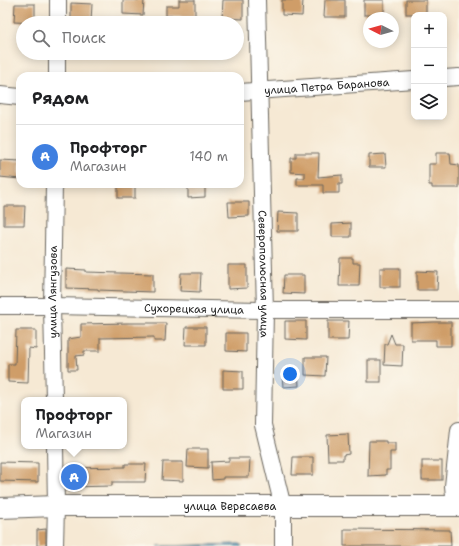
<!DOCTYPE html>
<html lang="ru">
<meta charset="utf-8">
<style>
body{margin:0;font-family:"Shantell Sans",sans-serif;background:#f2f2f2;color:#202124}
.controls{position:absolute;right:12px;top:12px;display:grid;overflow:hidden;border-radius:8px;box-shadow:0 2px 10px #0003}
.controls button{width:36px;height:36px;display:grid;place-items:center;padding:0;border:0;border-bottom:1px solid #e0e0e0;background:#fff;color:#202124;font:20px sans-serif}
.compass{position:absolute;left:363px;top:12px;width:36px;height:36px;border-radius:50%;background:#fff;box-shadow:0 2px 10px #0003;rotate:276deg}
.you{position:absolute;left:290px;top:374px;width:14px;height:14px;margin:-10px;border:3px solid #fff;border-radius:50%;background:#1a73e8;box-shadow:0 0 0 6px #1a73e833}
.badge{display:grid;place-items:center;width:26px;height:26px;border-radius:50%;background:#d1495b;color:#fff;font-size:13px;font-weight:700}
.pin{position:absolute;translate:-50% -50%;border:2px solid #fff;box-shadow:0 1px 4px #0006}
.popup{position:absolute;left:21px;top:397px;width:106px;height:52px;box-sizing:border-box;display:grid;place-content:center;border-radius:8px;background:#fff;filter:drop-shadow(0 1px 3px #0005);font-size:13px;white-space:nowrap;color:#757577}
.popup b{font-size:15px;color:#202124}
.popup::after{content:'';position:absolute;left:50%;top:100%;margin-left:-8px;border:8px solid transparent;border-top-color:#fff}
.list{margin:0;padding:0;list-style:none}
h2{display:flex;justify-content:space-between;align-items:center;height:52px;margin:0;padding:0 16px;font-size:17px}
h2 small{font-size:13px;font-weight:400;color:#757577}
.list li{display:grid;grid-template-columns:26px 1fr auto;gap:12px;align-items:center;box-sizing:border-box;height:64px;padding:0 16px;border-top:1px solid #e0e0e0}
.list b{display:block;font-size:15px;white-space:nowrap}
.list p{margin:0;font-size:13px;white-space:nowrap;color:#757577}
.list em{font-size:13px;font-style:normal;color:#757577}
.icon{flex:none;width:22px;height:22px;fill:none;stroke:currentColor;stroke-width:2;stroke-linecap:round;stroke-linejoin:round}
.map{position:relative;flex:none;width:459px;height:546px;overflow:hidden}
.search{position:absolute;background:#fff;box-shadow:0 2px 10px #0003;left:16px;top:16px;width:228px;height:44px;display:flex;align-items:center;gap:10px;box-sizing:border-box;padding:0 14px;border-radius:22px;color:#757577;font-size:15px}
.panel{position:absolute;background:#fff;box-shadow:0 2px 10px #0003;left:16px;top:72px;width:228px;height:116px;border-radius:12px}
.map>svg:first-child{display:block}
.water{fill:#66b8e2;stroke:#416a7f}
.building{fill:#cf9d68}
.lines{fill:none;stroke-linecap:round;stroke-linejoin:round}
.minor-casing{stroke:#68645c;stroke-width:18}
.major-casing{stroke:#68645c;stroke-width:22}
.minor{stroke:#fff;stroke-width:16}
.major{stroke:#fff;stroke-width:20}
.labels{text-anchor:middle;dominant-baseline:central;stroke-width:3.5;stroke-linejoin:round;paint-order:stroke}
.street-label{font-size:11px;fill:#1c1c1c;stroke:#fbf7ec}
</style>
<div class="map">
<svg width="459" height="546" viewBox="0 0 459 546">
<rect width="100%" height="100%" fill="#fbf7ec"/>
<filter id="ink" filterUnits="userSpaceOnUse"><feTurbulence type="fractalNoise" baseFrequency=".025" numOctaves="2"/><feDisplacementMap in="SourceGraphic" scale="8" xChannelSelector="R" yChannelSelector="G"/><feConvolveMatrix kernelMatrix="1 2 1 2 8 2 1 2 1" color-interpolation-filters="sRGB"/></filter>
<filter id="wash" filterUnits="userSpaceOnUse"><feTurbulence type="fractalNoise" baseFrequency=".012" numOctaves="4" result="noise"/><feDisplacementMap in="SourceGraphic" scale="16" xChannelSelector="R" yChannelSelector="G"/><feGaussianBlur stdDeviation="0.9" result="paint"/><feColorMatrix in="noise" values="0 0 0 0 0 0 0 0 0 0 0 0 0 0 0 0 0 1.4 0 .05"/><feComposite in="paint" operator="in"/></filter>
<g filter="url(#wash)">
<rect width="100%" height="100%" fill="#f6e9d4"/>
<!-- water -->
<path class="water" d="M240,544L242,546H158Z"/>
<g id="blocks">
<!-- building -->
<g class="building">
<path d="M123,0H144L143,15L123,14Z"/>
<path d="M179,0H195V16H166V6H179Z"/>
<path d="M223,0H243V19L222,18Z"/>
<path d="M282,0H303L302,16L282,15Z"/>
<path d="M325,0H345V17H324Z"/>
<rect x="364" y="0" width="20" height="15"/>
<rect x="406" y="0" width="20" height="14"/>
<path d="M71,3L92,4L91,22H71Z"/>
<path d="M15,4H35V23L14,22Z"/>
<path d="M296,153H319L318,177L342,175V184H339V193H323V185H297V178H305V173L291,172V158H296Z"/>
<path d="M436,153H450L451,164L459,165V188H432V185H429V164H436Z"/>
<path d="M385,154L386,167H369V155Z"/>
<path d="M0,160L20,161V179L0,177Z"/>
<rect x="118" y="184" width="17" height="14"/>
<path d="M188,184H205V197L188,198Z"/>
<path d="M228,202H249V216L229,217Z"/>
<path d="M4,206H25L24,225H4Z"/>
<path d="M278,212L298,213V231H277Z"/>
<path d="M351,223V237H332V224Z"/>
<path d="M340,258H353V263H360L359,286H339Z"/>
<path d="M228,265H247V288L228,289Z"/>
<rect x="380" y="268" width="20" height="19"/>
<path d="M66,269L86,270V272L153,274V292L98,290V289L66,288Z"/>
<path d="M417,271L438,272L437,290H417Z"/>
<path d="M181,273H201L200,292L180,291Z"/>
<path d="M284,275H304V294L283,293Z"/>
<path d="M285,321H306V340L285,339Z"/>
<path d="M328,321H349L348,340H328Z"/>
<path d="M434,322H451V346H436V340H411V323Z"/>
<path d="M128,323H166L165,341H154V337L100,338V351H84V355L76,356L77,370H68V339L81,337V324Z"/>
<path d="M186,327H206V345H185Z"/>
<path d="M16,330H36V349L29,348L28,383L8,382V364H15Z"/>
<path d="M226,333H246V352L226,351Z"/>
<path d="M391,334L395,344H403L402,366L384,365L385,344H387Z"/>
<path d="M305,357H326L325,376L305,375Z"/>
<rect x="368" y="360" width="13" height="22"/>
<path d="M223,370L243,371V389H223Z"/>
<path d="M298,372L299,386L283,387L282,373Z"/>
<path d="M348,434L349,454L343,455V460H328L327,435Z"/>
<path d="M369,441H386V443H395V452H390V470H386V475L368,476Z"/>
<path d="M188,449H208V468L187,467Z"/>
<path d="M293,457H313V475H292Z"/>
<path d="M229,458H250L249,477H223V479L212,480L211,462L229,461Z"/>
<rect x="422" y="461" width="20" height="19"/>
<path d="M0,462L38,463V482L0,481Z"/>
<path d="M163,462H183V481L162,480Z"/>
<path d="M125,464H146L145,482H112V486L68,487V468L125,467Z"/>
<path d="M46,529V545L37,546V530Z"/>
<path d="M344,529L450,530L451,546H344Z"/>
</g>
</g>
</g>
<g filter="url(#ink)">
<use href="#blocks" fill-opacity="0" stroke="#68645c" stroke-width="1"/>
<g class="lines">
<!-- minor casing -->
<g class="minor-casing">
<g id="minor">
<path id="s1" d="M257,0L265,310L263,425L283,507V546"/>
<path d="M58,23V0"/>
<path d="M57,76V53"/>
<path d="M444,78L459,77"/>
<path id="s2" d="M240,92L414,80"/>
<path d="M0,95L20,97"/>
<path id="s3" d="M0,306H52L265,310H459"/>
<path id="s4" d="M54,400L52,306L54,184"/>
<path d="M455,506L453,486L459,430"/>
<path d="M55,546L56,506L55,446"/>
</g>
</g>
<!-- major casing -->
<g class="major-casing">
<g id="major">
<path id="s5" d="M0,508L56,506H459"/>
</g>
</g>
<!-- minor -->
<use href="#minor" class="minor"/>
<!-- major -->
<use href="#major" class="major"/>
</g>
</g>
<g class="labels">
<!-- street labels -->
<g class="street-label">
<text stroke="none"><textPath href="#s2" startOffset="87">улица Петра Баранова</textPath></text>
<text stroke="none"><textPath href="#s1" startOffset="274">Северополюсная улица</textPath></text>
<text stroke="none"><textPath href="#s4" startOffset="108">улица Лянгузова</textPath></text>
<text stroke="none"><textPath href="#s3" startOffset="194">Сухорецкая улица</textPath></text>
<text stroke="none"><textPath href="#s5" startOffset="230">улица Вересаева</textPath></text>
</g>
</g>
</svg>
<div class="controls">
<button>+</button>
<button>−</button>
<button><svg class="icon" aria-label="layers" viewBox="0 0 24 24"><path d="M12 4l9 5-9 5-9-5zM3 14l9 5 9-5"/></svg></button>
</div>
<svg class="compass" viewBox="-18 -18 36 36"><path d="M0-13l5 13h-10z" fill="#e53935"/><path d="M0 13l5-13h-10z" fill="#757577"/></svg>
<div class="you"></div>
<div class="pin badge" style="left:74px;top:477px;background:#3f7fe0">A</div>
<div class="popup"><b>Профторг</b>Магазин</div>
<div class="search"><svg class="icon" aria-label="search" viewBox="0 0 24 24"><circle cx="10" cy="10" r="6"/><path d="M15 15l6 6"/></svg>Поиск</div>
<section class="panel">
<h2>Рядом<small></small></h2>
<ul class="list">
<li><span class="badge" style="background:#3f7fe0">A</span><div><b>Профторг</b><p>Магазин</p></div><em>140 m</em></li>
</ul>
</section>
</div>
